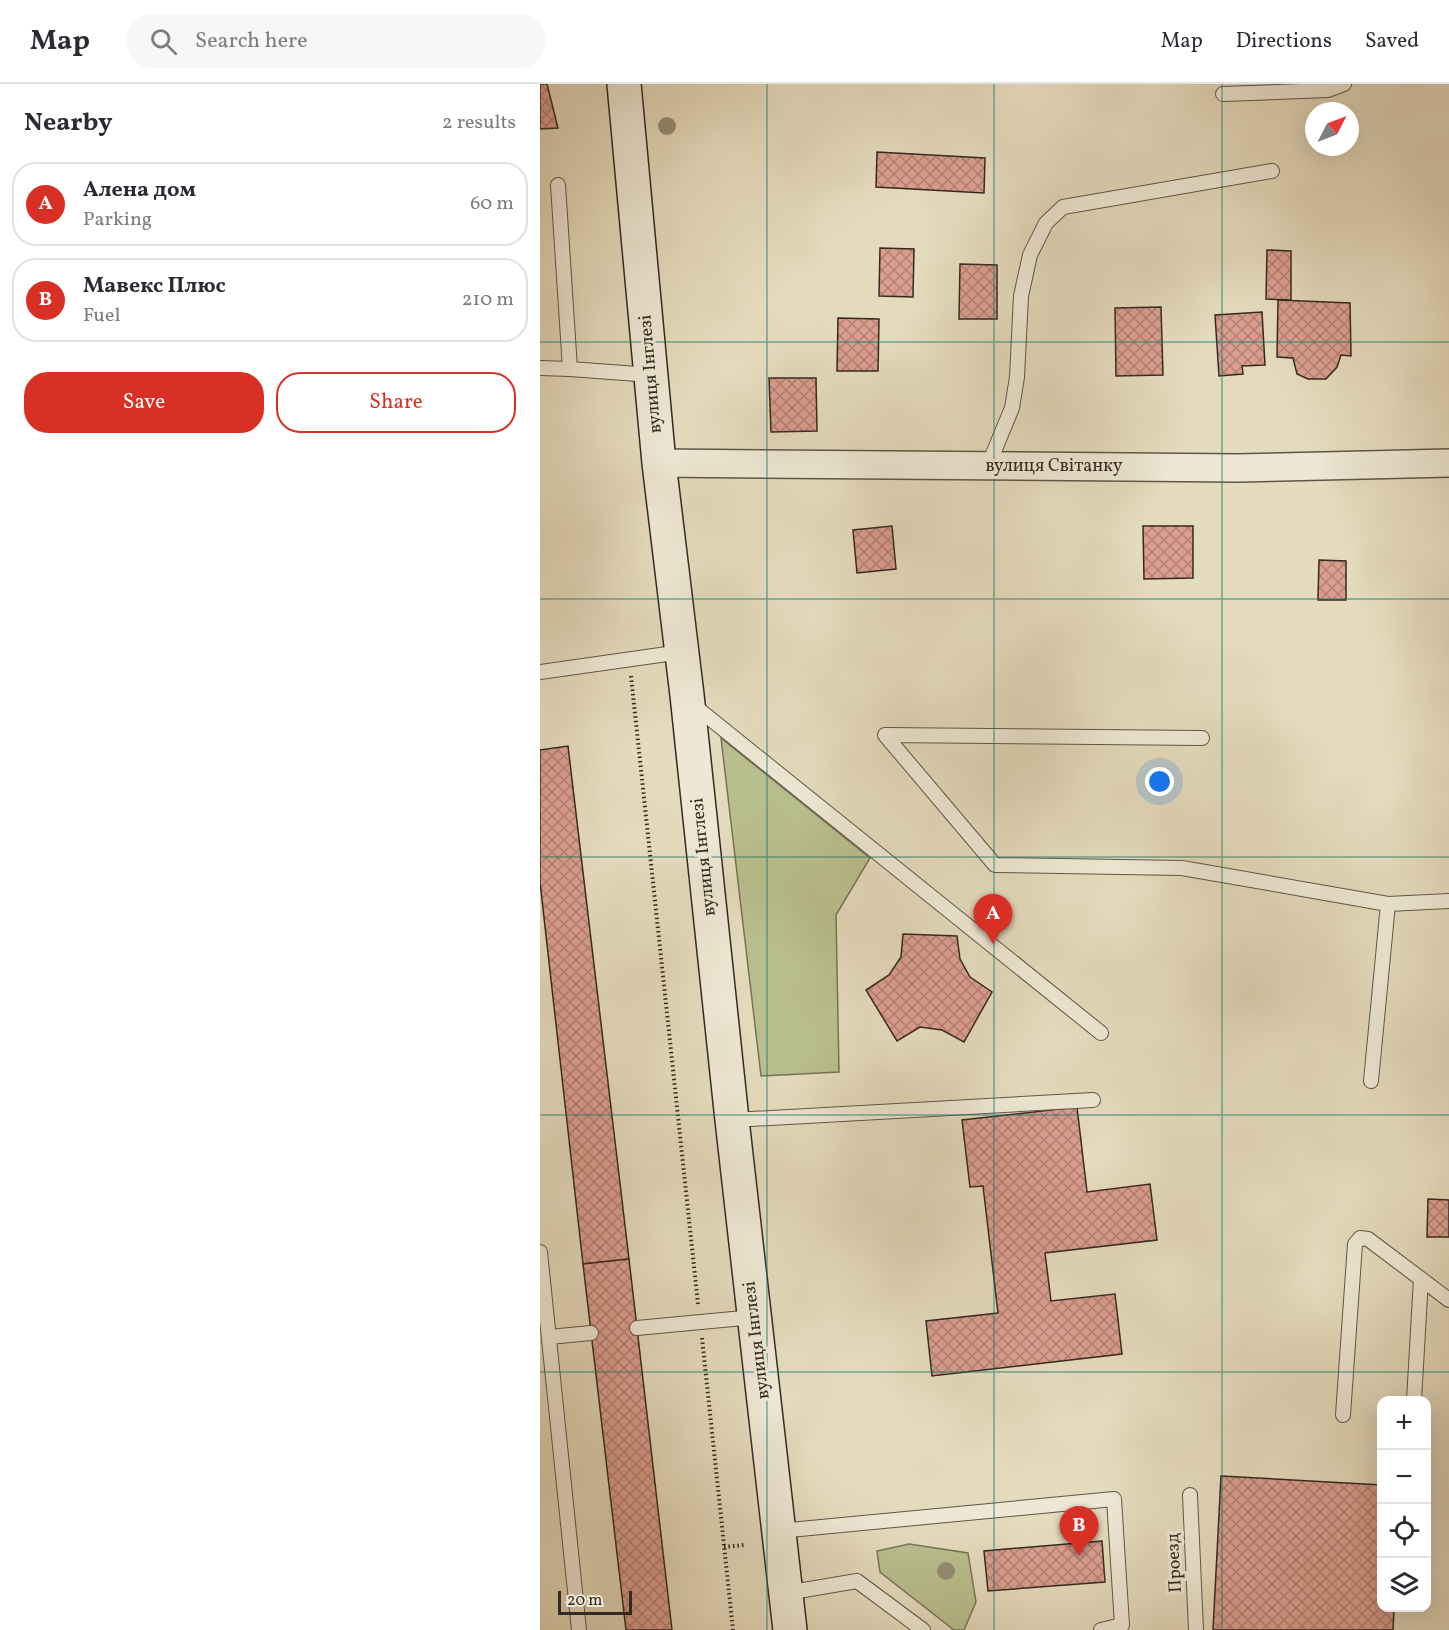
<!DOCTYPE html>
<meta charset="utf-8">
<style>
body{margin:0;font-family:Vollkorn,serif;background:#f7f7f7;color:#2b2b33}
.controls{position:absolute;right:18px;bottom:18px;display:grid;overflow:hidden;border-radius:12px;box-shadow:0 6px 24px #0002}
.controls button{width:54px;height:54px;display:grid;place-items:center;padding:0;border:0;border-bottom:2px solid #e1e1e2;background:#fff;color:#2b2b33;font:30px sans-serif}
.compass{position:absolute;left:765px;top:18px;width:54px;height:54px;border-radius:50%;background:#fff;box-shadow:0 6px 24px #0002;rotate:48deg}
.scale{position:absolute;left:18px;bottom:15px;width:74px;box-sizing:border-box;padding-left:6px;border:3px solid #342a22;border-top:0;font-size:16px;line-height:21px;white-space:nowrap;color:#342a22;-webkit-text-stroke:4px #ede7d3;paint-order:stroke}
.you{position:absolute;left:620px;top:698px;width:21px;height:21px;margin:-15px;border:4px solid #fff;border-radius:50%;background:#1a73e8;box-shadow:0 0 0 9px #1a73e833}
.badge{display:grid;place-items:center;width:39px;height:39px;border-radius:50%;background:#d93025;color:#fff;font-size:20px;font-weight:700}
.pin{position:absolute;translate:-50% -50px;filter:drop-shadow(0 2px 3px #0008)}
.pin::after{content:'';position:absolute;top:32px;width:21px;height:18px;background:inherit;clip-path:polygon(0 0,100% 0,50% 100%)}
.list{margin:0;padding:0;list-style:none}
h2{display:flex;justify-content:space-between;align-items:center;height:78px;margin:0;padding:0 24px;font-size:26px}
h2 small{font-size:20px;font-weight:400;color:#7c7c81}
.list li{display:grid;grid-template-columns:39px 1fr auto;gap:18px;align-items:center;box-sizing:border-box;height:84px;margin:0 12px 12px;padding:0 12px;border:2px solid #e1e1e2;border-radius:24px}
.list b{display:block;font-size:22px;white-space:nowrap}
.list p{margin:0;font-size:20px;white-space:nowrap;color:#7c7c81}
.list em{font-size:20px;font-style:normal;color:#7c7c81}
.actions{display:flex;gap:12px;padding:18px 24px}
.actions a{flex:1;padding:14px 0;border:2px solid #d93025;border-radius:24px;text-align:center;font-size:21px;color:#d93025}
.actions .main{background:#d93025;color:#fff}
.icon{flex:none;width:33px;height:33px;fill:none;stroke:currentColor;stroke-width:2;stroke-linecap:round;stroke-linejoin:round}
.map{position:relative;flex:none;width:909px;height:1546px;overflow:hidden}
header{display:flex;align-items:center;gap:36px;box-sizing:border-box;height:84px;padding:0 30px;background:#fff;border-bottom:2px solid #e1e1e2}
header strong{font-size:28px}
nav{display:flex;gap:33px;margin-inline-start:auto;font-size:21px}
.search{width:420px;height:54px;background:#f7f7f7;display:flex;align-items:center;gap:15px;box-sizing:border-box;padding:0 21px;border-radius:33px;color:#7c7c81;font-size:22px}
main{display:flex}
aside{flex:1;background:#fff}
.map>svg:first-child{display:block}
.green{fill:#b9be8d;stroke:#767458;stroke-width:1.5}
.building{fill:url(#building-cross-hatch);stroke:#342a22;stroke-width:1.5}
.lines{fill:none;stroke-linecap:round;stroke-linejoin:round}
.lane-casing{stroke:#605648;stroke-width:16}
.street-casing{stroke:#605648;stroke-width:30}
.secondary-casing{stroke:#342a22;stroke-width:36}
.path{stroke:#342a22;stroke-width:4;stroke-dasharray:1.5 3;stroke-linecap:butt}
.lane{stroke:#ede7d3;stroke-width:14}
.street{stroke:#ede7d3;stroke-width:27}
.secondary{stroke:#ede7d3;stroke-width:33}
.tree{fill:#958e76}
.grid{fill:none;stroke:#0f766e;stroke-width:1.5;stroke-opacity:0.55}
.labels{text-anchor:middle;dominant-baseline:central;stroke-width:6;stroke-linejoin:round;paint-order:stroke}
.street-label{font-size:18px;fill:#342a22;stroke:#ede7d3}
</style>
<header>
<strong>Map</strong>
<div class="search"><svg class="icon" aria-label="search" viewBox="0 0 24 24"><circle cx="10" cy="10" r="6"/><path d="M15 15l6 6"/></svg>Search here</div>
<nav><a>Map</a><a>Directions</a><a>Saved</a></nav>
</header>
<main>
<aside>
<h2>Nearby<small>2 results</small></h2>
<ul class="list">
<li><span class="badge">A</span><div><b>Алена дом</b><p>Parking</p></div><em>60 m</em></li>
<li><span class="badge">B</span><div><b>Мавекс Плюс</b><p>Fuel</p></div><em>210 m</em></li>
</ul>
<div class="actions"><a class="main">Save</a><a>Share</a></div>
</aside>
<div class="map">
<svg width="909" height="1546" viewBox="0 0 909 1546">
<defs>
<pattern id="building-cross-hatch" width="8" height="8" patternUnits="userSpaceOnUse" patternTransform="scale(1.5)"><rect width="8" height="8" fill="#da9d8e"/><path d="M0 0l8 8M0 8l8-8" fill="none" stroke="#b28074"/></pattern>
</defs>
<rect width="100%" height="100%" fill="#e4dabc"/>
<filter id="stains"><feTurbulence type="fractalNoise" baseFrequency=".00333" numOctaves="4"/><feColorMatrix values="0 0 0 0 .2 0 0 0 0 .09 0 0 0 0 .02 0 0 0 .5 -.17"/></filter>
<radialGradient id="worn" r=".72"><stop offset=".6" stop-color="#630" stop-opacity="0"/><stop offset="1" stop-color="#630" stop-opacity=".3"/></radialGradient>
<!-- green -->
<g class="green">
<path d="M181,654L330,774L296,831L299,988L221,992Z"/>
<path d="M369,1460L428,1469L436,1518L424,1546H414L340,1488L337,1467Z"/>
</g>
<!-- building -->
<g class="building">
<path d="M0,0H7L18,44L0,45Z"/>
<path d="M337,68L445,74L444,109L336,103Z"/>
<path d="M340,164L374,165L373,213L339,212Z"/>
<path d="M727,166L751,167V216L726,215Z"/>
<path d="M420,180L457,181V235H419Z"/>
<path d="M738,216L810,219L811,272L801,271L797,283L786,295H768L757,290L753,274L737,273Z"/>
<path d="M621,223L623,291L576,292L575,224Z"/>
<path d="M722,228L725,281L702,282L703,290L679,292L675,231Z"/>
<path d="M298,234L339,235L338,287H297Z"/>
<path d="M229,294H276L277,347L231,348Z"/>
<path d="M352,442L356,485L317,489L313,446Z"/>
<path d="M603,442H653V494L604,495Z"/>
<path d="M779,476L806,477V516H778Z"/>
<path d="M28,662L89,1175L43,1180L0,798V666Z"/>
<path d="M363,850L417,852L420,875L430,893L452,908L424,958L402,946L380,943L357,957L326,906L349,891L361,873Z"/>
<path d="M537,1023L547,1108L610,1100L617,1156L505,1169L511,1217L575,1210L582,1270L392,1292L386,1237L458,1229L443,1102L430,1103L422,1036Z"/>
<path d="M888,1115L909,1116V1153H887Z"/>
<path d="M89,1175L132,1546H86L43,1180Z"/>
<path d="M681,1392L842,1401V1524H854L853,1546H673Z"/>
<path d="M562,1457L565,1498L448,1507L444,1467Z"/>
</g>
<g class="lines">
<!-- lane casing -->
<g class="lane-casing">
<g id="lane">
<path d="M683,10L788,6L804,0"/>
<path d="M0,284L30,285L18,101"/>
<path d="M30,285L111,291"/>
<path d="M448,382L472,324L477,293L481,212L490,171L506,139L523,123L732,87"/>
<path d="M0,588L141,568"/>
<path d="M152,620L561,949"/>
<path d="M662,654L345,651L455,781L642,784L848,820L909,817"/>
<path d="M831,997L848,820"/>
<path d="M193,1036L553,1016"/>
<path d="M0,1168L39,1546"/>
<path d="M97,1244L214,1233"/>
<path d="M9,1253L51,1249"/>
<path d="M874,1316L881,1195"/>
<path d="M803,1331L815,1160L820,1154L828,1155L909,1216"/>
<path d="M650,1411L656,1546"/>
<path d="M239,1447L574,1415L582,1541L561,1546"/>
<path d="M246,1509L317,1497L383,1546"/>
</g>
</g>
<!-- street casing -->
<g class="street-casing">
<path id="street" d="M119,379L698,384L909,379"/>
</g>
<!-- secondary casing -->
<g class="secondary-casing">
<path id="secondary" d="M84,0L119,379L147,611L192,1036L250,1546"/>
</g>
<!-- path -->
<g class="path">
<path d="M91,592L158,1220"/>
<path d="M162,1254L193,1546"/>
<path d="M184,1463L204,1461"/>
</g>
<!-- lane -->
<use href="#lane" class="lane"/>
<!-- street -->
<use href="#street" class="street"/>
<!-- secondary -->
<use href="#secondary" class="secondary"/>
</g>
<!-- trees -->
<g class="tree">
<circle cx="127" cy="42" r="9"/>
<circle cx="406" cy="1487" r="9"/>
</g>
<!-- grid -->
<path class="grid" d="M227,0V1546M454,0V1546M682,0V1546M0,258H909M0,515H909M0,773H909M0,1031H909M0,1288H909"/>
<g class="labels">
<!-- street labels -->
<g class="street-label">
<text transform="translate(111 290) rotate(-95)">вулиця Інглезі</text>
<text x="514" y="382">вулиця Світанку</text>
<text transform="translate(164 773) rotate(-96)">вулиця Інглезі</text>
<text transform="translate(217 1256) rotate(-97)">вулиця Інглезі</text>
<text transform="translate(635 1479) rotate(-93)">Проезд</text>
</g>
</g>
<rect width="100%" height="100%" filter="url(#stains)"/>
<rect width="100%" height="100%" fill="url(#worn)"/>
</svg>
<div class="controls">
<button>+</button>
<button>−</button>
<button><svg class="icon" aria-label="locate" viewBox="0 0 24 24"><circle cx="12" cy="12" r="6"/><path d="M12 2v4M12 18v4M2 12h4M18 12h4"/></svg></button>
<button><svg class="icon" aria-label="layers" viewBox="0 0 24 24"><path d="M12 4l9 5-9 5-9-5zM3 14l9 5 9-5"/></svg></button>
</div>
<svg class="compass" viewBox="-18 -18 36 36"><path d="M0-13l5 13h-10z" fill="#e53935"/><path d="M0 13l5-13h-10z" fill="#7c7c81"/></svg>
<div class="scale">20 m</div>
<div class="you"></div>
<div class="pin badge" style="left:453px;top:860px">A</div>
<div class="pin badge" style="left:539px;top:1472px">B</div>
</div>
</main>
